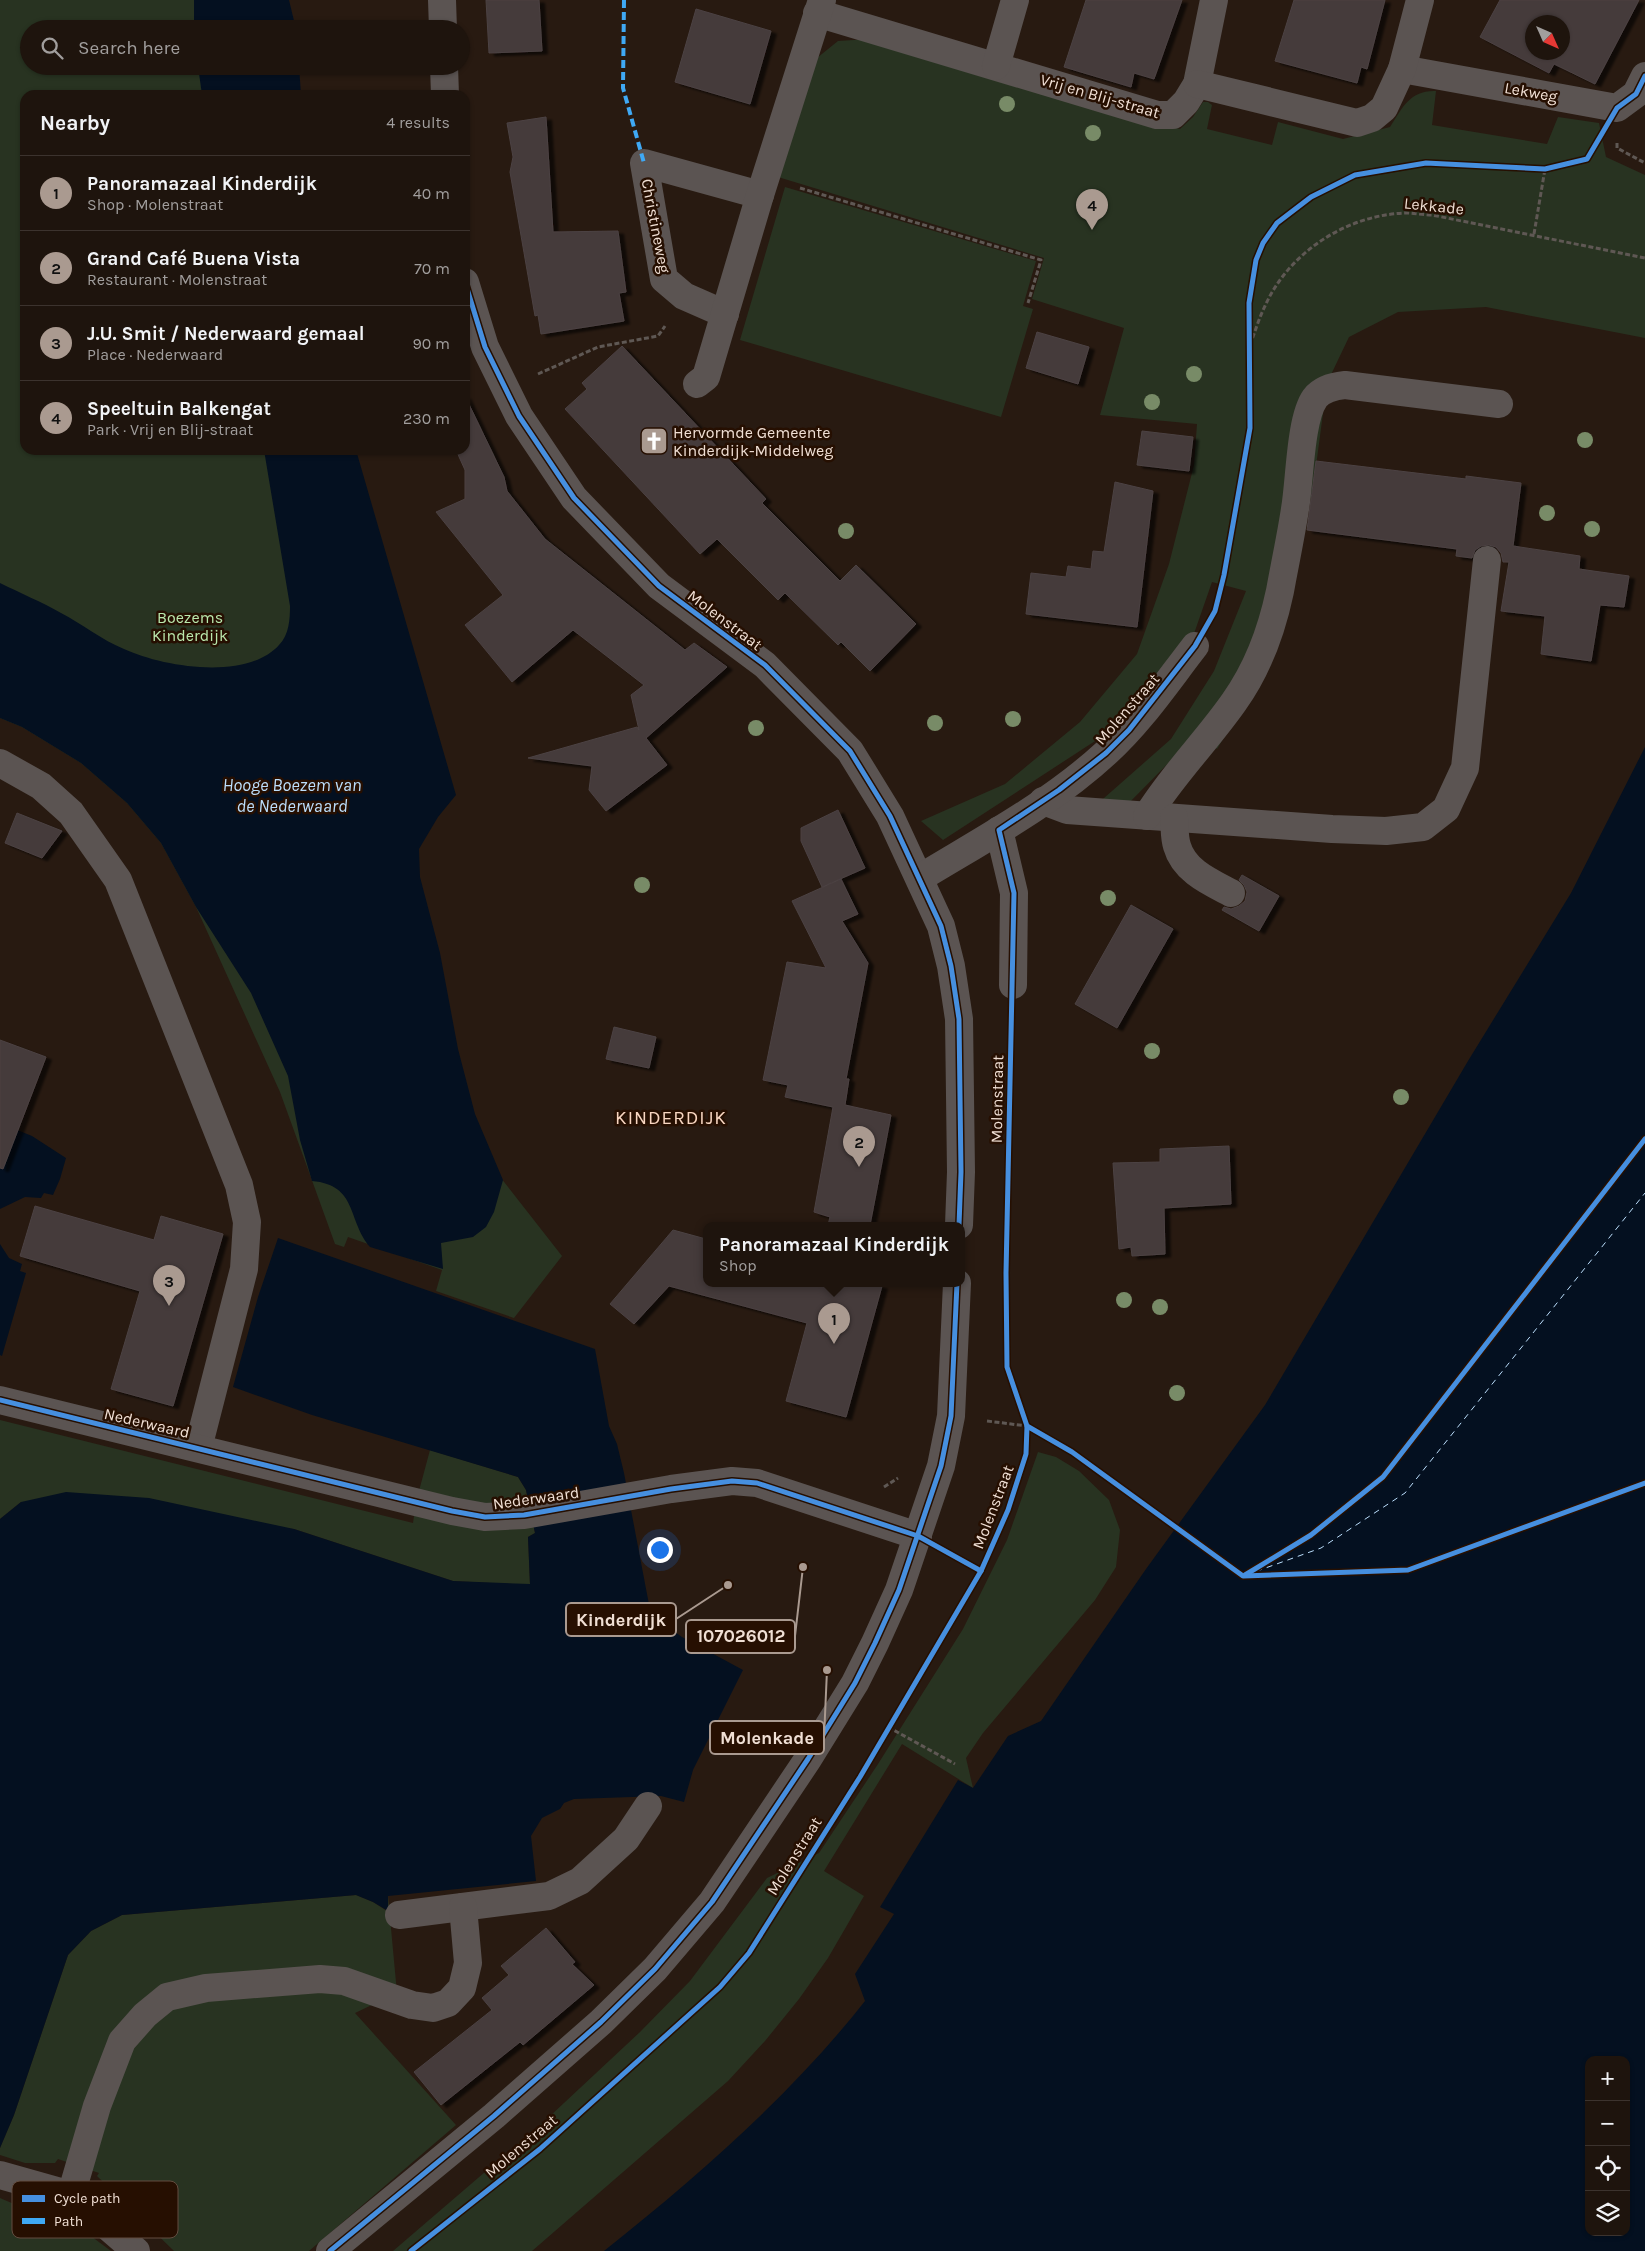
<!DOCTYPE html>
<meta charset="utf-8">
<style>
body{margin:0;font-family:Karla,sans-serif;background:#2b211b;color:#f1f3f6}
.controls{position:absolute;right:15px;bottom:15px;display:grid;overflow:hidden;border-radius:10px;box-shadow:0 1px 4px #0004}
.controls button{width:45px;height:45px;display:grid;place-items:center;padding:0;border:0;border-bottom:1px solid #3c332e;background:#1e140d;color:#f1f3f6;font:25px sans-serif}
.compass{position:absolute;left:1525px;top:15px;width:45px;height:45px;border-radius:50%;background:#1e140d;box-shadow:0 1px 4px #0004;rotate:135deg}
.you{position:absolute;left:659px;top:1549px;width:18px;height:18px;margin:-12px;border:4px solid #fff;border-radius:50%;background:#1a73e8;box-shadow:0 0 0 8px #1a73e833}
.badge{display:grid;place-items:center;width:32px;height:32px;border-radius:50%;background:#aa9a90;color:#111;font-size:16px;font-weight:700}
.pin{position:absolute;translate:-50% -41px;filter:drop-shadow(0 1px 2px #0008)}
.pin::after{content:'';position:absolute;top:26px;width:18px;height:15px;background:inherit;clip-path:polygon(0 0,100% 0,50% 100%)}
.popup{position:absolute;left:703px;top:1222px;width:262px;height:65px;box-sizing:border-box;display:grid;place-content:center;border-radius:10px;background:#1e140d;filter:drop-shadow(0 1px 4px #0005);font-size:16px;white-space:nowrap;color:#a19e9d}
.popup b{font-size:19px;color:#f1f3f6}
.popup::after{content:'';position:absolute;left:50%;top:100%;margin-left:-10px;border:10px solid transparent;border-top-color:#1e140d}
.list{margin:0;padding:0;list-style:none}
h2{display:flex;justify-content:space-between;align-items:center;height:65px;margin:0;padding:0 20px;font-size:21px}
h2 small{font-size:16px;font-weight:400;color:#a19e9d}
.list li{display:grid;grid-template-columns:32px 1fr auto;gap:15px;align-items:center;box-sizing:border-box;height:75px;padding:0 20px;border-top:1px solid #3c332e}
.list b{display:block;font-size:19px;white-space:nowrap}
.list p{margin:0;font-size:16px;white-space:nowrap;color:#a19e9d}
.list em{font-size:16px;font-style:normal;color:#a19e9d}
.icon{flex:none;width:28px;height:28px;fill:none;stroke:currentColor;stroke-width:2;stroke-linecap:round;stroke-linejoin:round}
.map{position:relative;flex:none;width:1645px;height:2251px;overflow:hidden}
.search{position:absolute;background:#1e140d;box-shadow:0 1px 4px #0004;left:20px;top:20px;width:450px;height:55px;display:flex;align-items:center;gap:12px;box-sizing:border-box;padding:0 18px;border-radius:28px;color:#a19e9d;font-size:19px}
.panel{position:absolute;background:#1e140d;box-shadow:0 1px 4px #0004;left:20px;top:90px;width:450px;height:365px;border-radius:15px}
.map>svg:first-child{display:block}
.green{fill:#283321}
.water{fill:#041020;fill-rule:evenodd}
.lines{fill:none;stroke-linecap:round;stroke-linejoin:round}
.ferry{stroke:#bcdffd;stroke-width:1;stroke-dasharray:6 5;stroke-linecap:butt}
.building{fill:#443a3b;stroke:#4c4243;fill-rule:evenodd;filter:url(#shadow)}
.path{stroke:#5f5854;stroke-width:3;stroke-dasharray:5 2.5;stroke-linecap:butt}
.minor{stroke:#5b5452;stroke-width:28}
.quiet{stroke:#3fa9f5;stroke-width:4;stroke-dasharray:8 4;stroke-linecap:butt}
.cycleway-casing{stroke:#260f01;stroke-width:8}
.cycleway{stroke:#468fdf;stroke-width:5}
.tree{fill:#788b67}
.labels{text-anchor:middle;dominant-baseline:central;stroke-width:5;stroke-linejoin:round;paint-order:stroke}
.street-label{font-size:16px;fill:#f0dfd4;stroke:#260f01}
.poi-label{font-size:16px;fill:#f0dfd4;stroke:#260f01;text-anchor:start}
.park-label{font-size:16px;fill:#bae8ad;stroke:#260f01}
.water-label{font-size:18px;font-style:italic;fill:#bcdffd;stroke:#260f01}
.quarter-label{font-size:19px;letter-spacing:1px;fill:#f8d6c1;stroke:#260f01}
.key{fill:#260f01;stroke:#634d40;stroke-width:1}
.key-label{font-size:14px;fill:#f0dfd4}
.leader{fill:none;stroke:#aa9a90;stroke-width:2}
.callout-dot{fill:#aa9a90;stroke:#260f01;stroke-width:2}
.callout{fill:#260f01;stroke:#aa9a90;stroke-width:2}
.callout-label{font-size:18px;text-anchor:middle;font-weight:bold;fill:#f0dfd4}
</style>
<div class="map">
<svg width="1645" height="2251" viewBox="0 0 1645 2251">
<defs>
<filter id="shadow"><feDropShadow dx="5.5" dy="3" stdDeviation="1" flood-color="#0009"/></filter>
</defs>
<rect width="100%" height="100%" fill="#281a11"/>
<!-- green -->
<g class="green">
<path d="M0,0H277L279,29H29V66H282L276,95H25V450H335L471,1159L490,1164L562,1256L514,1318L436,1291L442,1270L348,1237L344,1247L335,1244L280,1092L196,907L161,843L127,803L81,763L22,727L0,718Z"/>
<path d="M869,39L1180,129L1193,117L1203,102H1208L1212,105L1207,129L1272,145L1278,122L1343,139L1390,127C1403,107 1410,90 1436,91L1432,125L1547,144L1558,117L1599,123L1606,157L1645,175V338L1486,307L1398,312L1349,337L1327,383L1313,489L1279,619L1240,711L1217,749L1199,732L1123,809L1095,806L1171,739L1214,671L1246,591L1212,582L1181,671L1112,730L943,840L921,821L1005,784L1080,722L1137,654L1169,564L1194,465L1197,424L1100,415L1124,328L1032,299L1044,258L778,177L812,62L838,41Z"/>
<path d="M785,187L1036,261L1023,306L1033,309L1001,417L740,340Z"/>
<path d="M0,1420L413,1523L416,1502L430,1450L518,1477L526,1490L535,1533L528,1537L530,1585L453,1581L294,1529L21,1502L0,1519Z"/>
<path d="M1038,1452L1056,1457L1079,1471L1109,1500L1120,1530L1116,1567L1095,1600L983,1733L966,1758L973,1788L902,1744L824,1871L864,1896L828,1958L799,1999L765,2041L728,2081L532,2251H393L549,2117L640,2032L690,1981L767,1878L819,1853L878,1764L963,1629L1007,1540Z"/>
<path d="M356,1895L373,1902L387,1911L388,1896L397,1993L355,2013L456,2125L309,2251H174L97,2176L99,2173L58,2159L55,2163H25L0,2155V2148L14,2115L68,1955L91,1931L122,1915Z"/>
<path d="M0,2198L37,2214L47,2212L76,2225L111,2251H0Z"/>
</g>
<!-- water -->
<g class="water">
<path d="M194,0H289L296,29H194Z"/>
<path d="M198,66H299L301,95H202Z"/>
<path d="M264,450H356L456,795L438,817L419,849L420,877L440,953L458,1049L475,1114L503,1180L494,1212L486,1227L473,1237L441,1243L443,1269L370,1247C347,1220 358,1185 312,1181L300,1140L288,1076L251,993L196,907L161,843L127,803L81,763L22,727L0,718V583C20,593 42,602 61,613C82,624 102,640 124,649C163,667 247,681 279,645C289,635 290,619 290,606Z"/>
<path d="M1645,747V2251H604C698,2176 791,2095 865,2001L855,1974L894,1914L880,1907L958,1780L973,1788L1008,1736L1041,1721L1146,1569L1265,1405L1468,1061L1571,893ZM1589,2060H1626V2232H1589Z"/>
<path d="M0,1123L32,1136L66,1158L60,1179L53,1195L44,1193L41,1198L25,1197L0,1209Z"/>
<path d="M278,1238L595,1349L609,1426L617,1444L624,1473L651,1615L682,1637L743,1670L693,1770L684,1802L661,1796L574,1799L564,1803L560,1809L542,1818L531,1836L536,1881L388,1896V1911L373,1902L356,1895L122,1915L91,1931L68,1955L14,2115L0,2148V1519L21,1502L66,1492L149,1498L294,1529L453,1581L530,1584L528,1537L535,1533L526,1490L518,1477L312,1415L233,1387L258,1297Z"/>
<path d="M0,1244L9,1258L22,1264L20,1271L26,1273L2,1356L0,1355Z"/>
</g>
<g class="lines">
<!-- ferry -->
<g class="ferry">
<path d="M1246,1575L1321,1548L1405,1493L1645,1193"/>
<path d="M1243,1576L1311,1535L1383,1477L1645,1139"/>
<path d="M1244,1576L1408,1570L1645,1483"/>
</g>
</g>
<!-- building -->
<g class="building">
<path d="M486,0H539L542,51L489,53Z"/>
<path d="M1086,0H1182L1154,79L1134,73L1131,87L1064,67Z"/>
<path d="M1294,0H1385L1367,69L1361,67L1357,83L1275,61Z"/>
<path d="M1500,0H1639L1595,84L1554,64L1549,73L1480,37ZM1532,22H1562V52H1532Z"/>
<path d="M696,9L771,31L750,104L675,82Z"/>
<path d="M546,117L553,232L618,231L626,292L619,293L624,321L541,334L538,315L535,316L510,172L513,157L507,123Z"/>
<path d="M1037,332L1089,347L1078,384L1026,368Z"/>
<path d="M622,346L766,499L762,503L840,581L856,565L916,624L870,671L841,642L838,645L785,593L778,600L717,539L700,554L565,409L587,389L582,383Z"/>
<path d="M465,396L504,477L507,491L545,539L685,650L694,643L727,667L646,738L667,765L606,811L589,790L592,766L528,758L637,727L639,730L631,695L644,685L573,630L512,682L465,625L503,595L436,512L465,499V470L456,450H465Z"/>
<path d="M1142,431L1193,437L1189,471L1137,465Z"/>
<path d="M1316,461L1466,479V476L1521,483L1513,546L1580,556L1579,569L1629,576L1624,607L1600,605L1591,661L1541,654L1545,616L1501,611L1509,562H1503L1501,553L1496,547L1489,545L1481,546L1475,550L1472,558L1456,556L1457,549L1307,530Z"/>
<path d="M1115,482L1153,491L1137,627L1026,614L1031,573L1066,577L1068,566L1091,569L1093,551L1104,552Z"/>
<path d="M838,810L865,868L822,887L801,841V828Z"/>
<path d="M17,813L62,831L42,858L5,843Z"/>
<path d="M1242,875L1279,896L1259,931L1222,910L1224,907L1231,909L1239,906L1245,901L1247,892L1244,885L1239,880Z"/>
<path d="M841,879L858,914L842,921L868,963L846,1079H849L845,1105L891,1115L870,1225H828L830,1217L814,1212L833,1107L785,1097L788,1085L763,1080L787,962L826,968L792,901Z"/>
<path d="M1131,905L1173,929L1117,1028L1075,1004Z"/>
<path d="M614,1027L656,1037L649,1068L606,1059Z"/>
<path d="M0,1040L46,1057L3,1169L0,1168Z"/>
<path d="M1229,1146L1231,1204L1164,1208L1165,1254L1132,1256L1131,1247L1119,1249L1113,1163L1160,1162V1149Z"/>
<path d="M35,1206L154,1240L161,1216L223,1234L173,1406L111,1389L140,1291L20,1256Z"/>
<path d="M673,1230L706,1239V1283H870L882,1286L846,1417L786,1401L807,1323L669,1286L634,1324L610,1304Z"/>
<path d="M546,1928L575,1962L572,1964L594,1985L523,2045L520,2042L441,2105L414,2072L492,2010L482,1998L509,1975L501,1966Z"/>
</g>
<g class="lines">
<!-- path -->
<g class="path">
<path d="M1617,143V148L1645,163"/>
<path d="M800,188L1041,260L1028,303"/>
<path d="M1534,234L1545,169"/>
<path d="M1250,345C1255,332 1259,318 1265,306C1289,252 1347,215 1405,213C1414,213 1423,215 1432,215L1645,258"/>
<path d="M538,374L598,347L658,336L665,326"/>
<path d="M987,1421L1027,1426"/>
<path d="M884,1487L898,1478"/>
<path d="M888,1727L955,1764"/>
</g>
<!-- minor -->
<g class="minor">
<path d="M442,0L443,29"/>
<path d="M817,13L1157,115H1173L1186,102L1197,84L1214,0"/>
<path d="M444,66L445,95"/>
<path d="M996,66L1015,0"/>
<path d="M1402,69L1617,108L1636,94L1645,76"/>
<path d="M1197,84L1357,123L1372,118L1384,108L1402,69L1420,0"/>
<path d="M465,282L485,347L519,416L574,498L659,586L765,665L850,751L890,816L941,926L951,966L959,1019L961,1172L959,1225"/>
<path d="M725,314L684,296L664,279L644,163L760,195"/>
<path d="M697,384L706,377L760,195L822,0"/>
<path d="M0,763L41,786L71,813L118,880L239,1185L247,1222L244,1269L198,1448"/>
<path d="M1043,801L1067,810L1332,829L1386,831L1423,827L1446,809L1465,768L1487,560"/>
<path d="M1147,816C1173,774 1206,742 1234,702C1257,670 1272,629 1280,591C1285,563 1291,536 1295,509C1300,480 1300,419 1315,398C1322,389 1335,386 1345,385L1499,404"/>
<path d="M1174,818C1175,827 1174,837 1177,846C1184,871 1210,882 1231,893"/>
<path d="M999,830L1014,893L1013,985"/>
<path d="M920,878C984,839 1052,803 1107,752C1141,721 1167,682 1195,646"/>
<path d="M0,1400L452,1511L485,1517L524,1515L671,1489L732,1481L757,1483L918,1536"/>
<path d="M399,1915L549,1896L580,1881L626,1839L648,1806"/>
<path d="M0,2175L71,2195L136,2251"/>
<path d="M71,2195L97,2106L122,2041L145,2015L167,1997L206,1988L320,1979L344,1981L412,2005L433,2008L448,2003L462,1988L468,1963L463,1907"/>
<path d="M330,2251L494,2116L601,2022L655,1969L712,1902L808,1759L855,1683L875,1643L899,1590L941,1466L951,1416L957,1283"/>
</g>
<!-- quiet -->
<path class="quiet" d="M624,0L623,88L644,163"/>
<!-- cycleway casing -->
<g class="cycleway-casing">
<g id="cycleway">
<path d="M465,282L485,347L519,416L574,498L659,586L765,665L850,751L890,816L941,926L951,966L959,1019L961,1172L959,1225"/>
<path d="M0,1400L452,1511L485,1517L524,1515L671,1489L732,1481L757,1483L918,1536L981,1571"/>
<path d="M1027,1426L1072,1452L1243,1576L1408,1570L1645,1483"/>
<path d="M1245,1575L1311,1535L1383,1477L1645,1139"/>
<path d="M330,2251L494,2116L601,2022L655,1969L712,1902L808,1759L855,1683L875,1643L899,1590L941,1466L951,1416L957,1283"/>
<path d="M411,2251L540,2149L720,1987L749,1953L860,1777L981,1571L1008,1510L1026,1454L1027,1426L1007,1367L1006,1273L1014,893L999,830L1059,790L1106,753L1129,730L1195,646L1215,611L1224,575L1250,428L1249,303L1256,260L1263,243L1277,223L1311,197L1355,175L1426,163L1545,169L1587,159L1617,108L1636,94L1645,76"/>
</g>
</g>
<!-- cycleway -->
<use href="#cycleway" class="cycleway"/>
</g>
<!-- trees -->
<g class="tree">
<circle cx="1007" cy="104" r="8"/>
<circle cx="1093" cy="133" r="8"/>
<circle cx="1194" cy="374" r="8"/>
<circle cx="1152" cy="402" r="8"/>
<circle cx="1585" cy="440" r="8"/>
<circle cx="1547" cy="513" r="8"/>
<circle cx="1592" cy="529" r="8"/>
<circle cx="846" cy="531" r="8"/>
<circle cx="1013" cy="719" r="8"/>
<circle cx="935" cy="723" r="8"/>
<circle cx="756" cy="728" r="8"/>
<circle cx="642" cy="885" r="8"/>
<circle cx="1108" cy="898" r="8"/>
<circle cx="1152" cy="1051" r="8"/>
<circle cx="1401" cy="1097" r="8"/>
<circle cx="1124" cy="1300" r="8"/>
<circle cx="1160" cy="1307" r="8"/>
<circle cx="1177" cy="1393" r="8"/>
</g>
<!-- icons -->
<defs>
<g id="church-square" transform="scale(1.4375)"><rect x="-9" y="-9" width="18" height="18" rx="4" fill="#aa9a90" stroke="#260f01"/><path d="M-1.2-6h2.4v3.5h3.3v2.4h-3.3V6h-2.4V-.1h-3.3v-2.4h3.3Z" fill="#fff"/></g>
</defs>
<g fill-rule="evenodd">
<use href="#church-square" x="654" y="441"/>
</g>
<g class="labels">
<!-- street labels -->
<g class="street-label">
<text transform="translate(1531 92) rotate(10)">Lekweg</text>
<text transform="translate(1100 96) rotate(16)">Vrij en Blij-straat</text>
<text transform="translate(1434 206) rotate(6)">Lekkade</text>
<text transform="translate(656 226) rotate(79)">Christineweg</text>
<text transform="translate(725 620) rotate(37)">Molenstraat</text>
<text transform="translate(1127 709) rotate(-49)">Molenstraat</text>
<text transform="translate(997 1099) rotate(-89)">Molenstraat</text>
<text transform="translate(147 1423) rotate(13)">Nederwaard</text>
<text transform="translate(536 1498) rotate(-8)">Nederwaard</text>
<text transform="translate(993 1507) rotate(-69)">Molenstraat</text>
<text transform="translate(794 1856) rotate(-58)">Molenstraat</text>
<text transform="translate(521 2146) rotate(-40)">Molenstraat</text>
</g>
<!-- poi labels -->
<g class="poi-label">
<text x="673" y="432">Hervormde Gemeente<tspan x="673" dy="18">Kinderdijk-Middelweg</tspan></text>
</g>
<!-- park labels -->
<g class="park-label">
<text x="190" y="617">Boezems<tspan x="190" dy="18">Kinderdijk</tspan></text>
</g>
<!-- water labels -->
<g class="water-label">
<text x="292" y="785">Hooge Boezem van<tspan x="292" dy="21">de Nederwaard</tspan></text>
</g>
<!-- quarter labels -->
<g class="quarter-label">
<text x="671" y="1118">KINDERDIJK</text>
</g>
</g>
<!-- legend -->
<rect x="12" y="2181" width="166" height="57" rx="8" class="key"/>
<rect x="22" y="2195" width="23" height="7" fill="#468fdf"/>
<rect x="22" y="2218" width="23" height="6" fill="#3fa9f5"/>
<g class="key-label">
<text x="54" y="2203">Cycle path</text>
<text x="54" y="2226">Path</text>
</g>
<!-- callouts -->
<path class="leader" d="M728 1585L676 1619M803 1567L795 1636M827 1670L824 1738"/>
<g class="callout-dot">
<circle cx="728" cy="1585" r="5"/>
<circle cx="803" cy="1567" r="5"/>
<circle cx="827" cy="1670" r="5"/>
</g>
<g class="callout">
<rect x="566" y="1603" width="110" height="33" rx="5"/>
<rect x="686" y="1620" width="109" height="33" rx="5"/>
<rect x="710" y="1721" width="114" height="33" rx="5"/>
</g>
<g class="callout-label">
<text x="621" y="1626">Kinderdijk</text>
<text x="741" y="1642">107026012</text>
<text x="767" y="1744">Molenkade</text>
</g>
</svg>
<div class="controls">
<button>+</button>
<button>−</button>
<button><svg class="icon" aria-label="locate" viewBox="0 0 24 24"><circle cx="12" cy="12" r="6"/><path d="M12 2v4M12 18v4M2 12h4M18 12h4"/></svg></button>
<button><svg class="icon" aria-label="layers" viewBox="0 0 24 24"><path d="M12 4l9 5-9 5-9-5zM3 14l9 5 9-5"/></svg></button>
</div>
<svg class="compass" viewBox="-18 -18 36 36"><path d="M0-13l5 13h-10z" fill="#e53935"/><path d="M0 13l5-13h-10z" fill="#a19e9d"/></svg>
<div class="you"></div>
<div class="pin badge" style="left:834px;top:1344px">1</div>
<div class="popup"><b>Panoramazaal Kinderdijk</b>Shop</div>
<div class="pin badge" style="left:859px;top:1167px">2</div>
<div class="pin badge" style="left:169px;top:1306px">3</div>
<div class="pin badge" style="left:1092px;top:230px">4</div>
<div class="search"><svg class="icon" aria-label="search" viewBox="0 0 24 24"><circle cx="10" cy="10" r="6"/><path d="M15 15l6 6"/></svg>Search here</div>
<section class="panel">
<h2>Nearby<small>4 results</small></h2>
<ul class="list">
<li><span class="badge">1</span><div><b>Panoramazaal Kinderdijk</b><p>Shop · Molenstraat</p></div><em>40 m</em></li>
<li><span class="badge">2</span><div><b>Grand Café Buena Vista</b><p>Restaurant · Molenstraat</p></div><em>70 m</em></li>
<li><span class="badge">3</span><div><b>J.U. Smit / Nederwaard gemaal</b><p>Place · Nederwaard</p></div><em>90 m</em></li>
<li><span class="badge">4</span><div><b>Speeltuin Balkengat</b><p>Park · Vrij en Blij-straat</p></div><em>230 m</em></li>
</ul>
</section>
</div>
